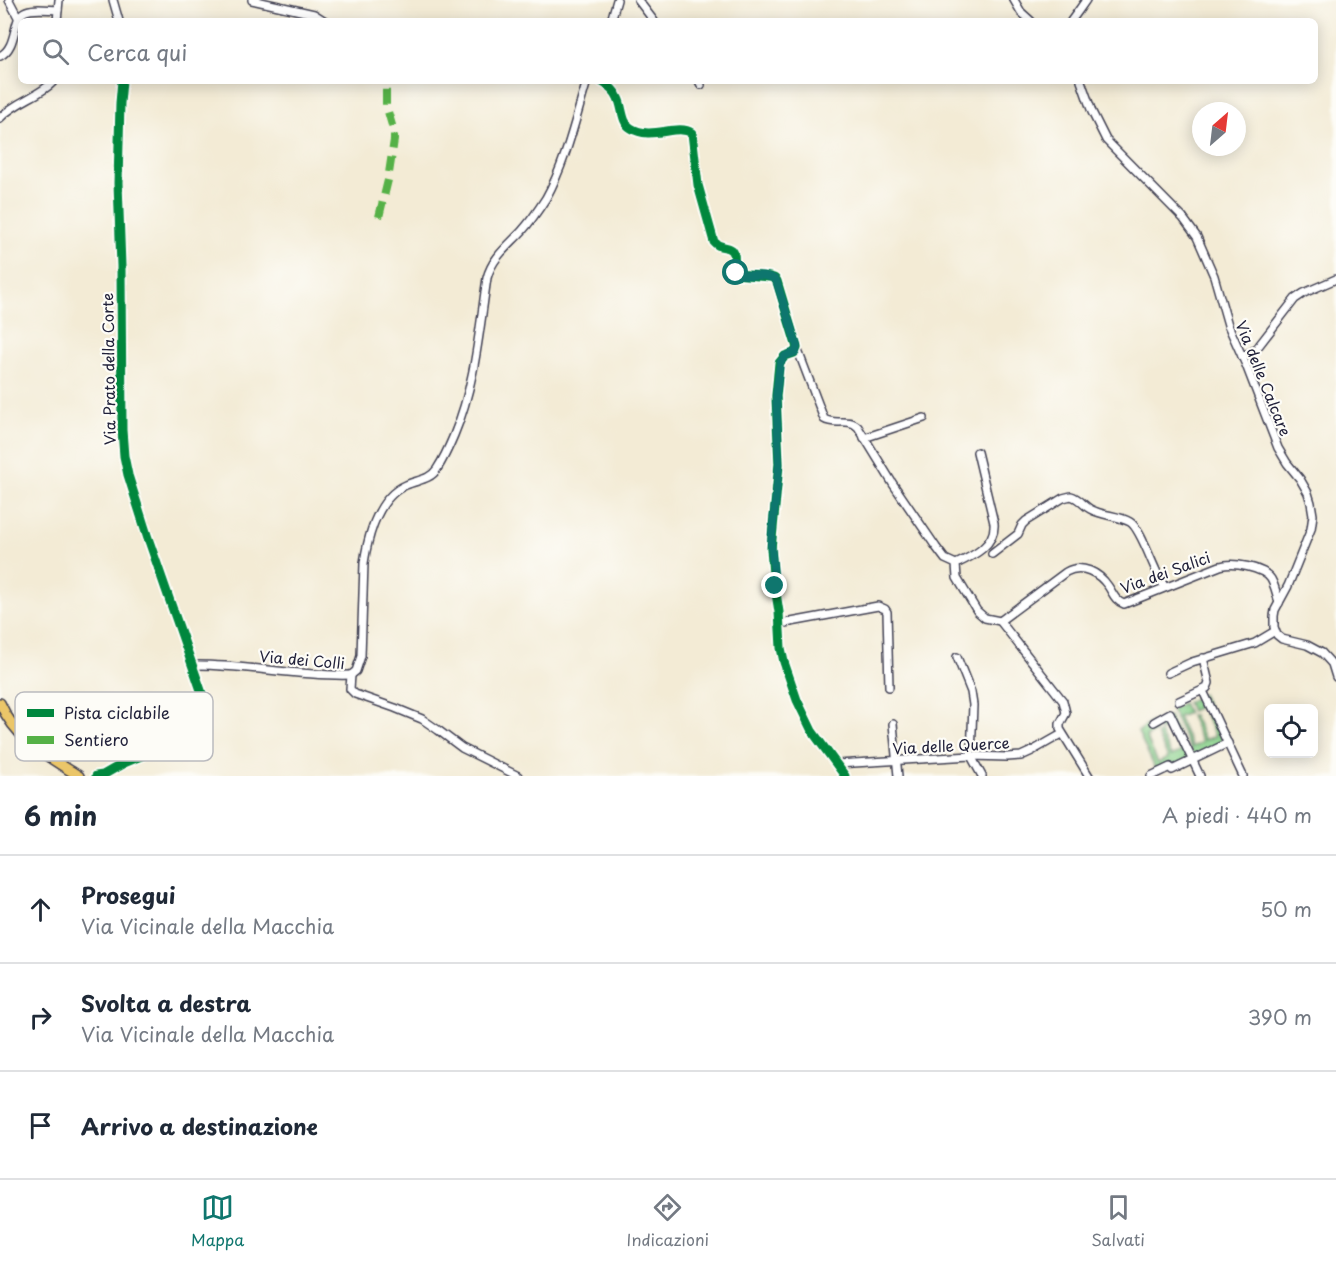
<!DOCTYPE html>
<html lang="it">
<meta charset="utf-8">
<style>
body{margin:0;font-family:"Playpen Sans",sans-serif;background:#f2f2f3;color:#1f2937}
.controls{position:absolute;right:18px;bottom:18px;display:grid;overflow:hidden;border-radius:9px;box-shadow:0 3px 15px #0003}
.controls button{width:54px;height:54px;display:grid;place-items:center;padding:0;border:0;border-bottom:2px solid #e0e1e3;background:#fff;color:#1f2937;font:30px sans-serif}
.compass{position:absolute;left:1192px;top:102px;width:54px;height:54px;border-radius:50%;background:#fff;box-shadow:0 3px 15px #0003;rotate:28deg}
.stop{position:absolute;width:18px;height:18px;margin:-14px;border:4px solid #0f766e;border-radius:50%;background:#fff}
.stop.end{background:#0f766e;border-color:#fff;box-shadow:0 2px 6px #0008}
.list{margin:0;padding:0;list-style:none}
h2{display:flex;justify-content:space-between;align-items:center;height:78px;margin:0;padding:0 24px;font-size:26px}
h2 small{font-size:20px;font-weight:400;color:#747a83}
.list li{display:grid;grid-template-columns:39px 1fr auto;gap:18px;align-items:center;box-sizing:border-box;height:108px;padding:0 24px;border-top:2px solid #e0e1e3}
.list b{display:block;font-size:22px;white-space:nowrap}
.list p{margin:0;font-size:20px;white-space:nowrap;color:#747a83}
.list em{font-size:20px;font-style:normal;color:#747a83}
.icon{flex:none;width:33px;height:33px;fill:none;stroke:currentColor;stroke-width:2;stroke-linecap:round;stroke-linejoin:round}
.map{position:relative;flex:none;width:1336px;height:776px;overflow:hidden}
.search{position:absolute;background:#fff;box-shadow:0 3px 15px #0003;left:18px;right:18px;top:18px;height:66px;display:flex;align-items:center;gap:15px;box-sizing:border-box;padding:0 21px;border-radius:9px;color:#747a83;font-size:22px}
.sheet{height:402px;background:#fff}
nav{display:flex;justify-content:space-around;align-items:center;box-sizing:border-box;height:84px;border-top:2px solid #e0e1e3;background:#fff;font-size:16px;color:#747a83}
nav a{display:grid;justify-items:center;gap:3px}
nav .on{color:#0f766e}
.map>svg:first-child{display:block}
.green{fill:#8bd18c;stroke:#567a64;stroke-width:1.5}
.lines{fill:none;stroke-linecap:round;stroke-linejoin:round}
.minor-casing{stroke:#414052;stroke-width:10}
.major-casing{stroke:#414052;stroke-width:12}
.minor{stroke:#fff;stroke-width:7}
.major{stroke:#ebc669;stroke-width:9}
.quiet{stroke:#55b146;stroke-width:8;stroke-dasharray:15 8;stroke-linecap:butt}
.cycleway-casing{stroke:#fdfcf7;stroke-width:13}
.cycleway{stroke:#00873e;stroke-width:9}
.route{stroke:#0f766e;stroke-width:8}
.labels{text-anchor:middle;dominant-baseline:central;stroke-width:4.5;stroke-linejoin:round;paint-order:stroke}
.street-label{font-size:15px;fill:#22223b;stroke:#fdfcf7}
.key{fill:#fdfcf7;stroke:#bbbbbf;stroke-width:1.5}
.key-label{font-size:16px;fill:#22223b}
</style>
<div class="map">
<svg width="1336" height="776" viewBox="0 0 1336 776">
<rect width="100%" height="100%" fill="#fdfcf7"/>
<filter id="ink" filterUnits="userSpaceOnUse"><feTurbulence type="fractalNoise" baseFrequency=".0167" numOctaves="2"/><feDisplacementMap in="SourceGraphic" scale="12" xChannelSelector="R" yChannelSelector="G"/><feConvolveMatrix kernelMatrix="1 2 1 2 8 2 1 2 1" color-interpolation-filters="sRGB"/></filter>
<filter id="wash" filterUnits="userSpaceOnUse"><feTurbulence type="fractalNoise" baseFrequency=".008" numOctaves="4" result="noise"/><feDisplacementMap in="SourceGraphic" scale="24" xChannelSelector="R" yChannelSelector="G"/><feGaussianBlur stdDeviation="1.35" result="paint"/><feColorMatrix in="noise" values="0 0 0 0 0 0 0 0 0 0 0 0 0 0 0 0 0 1.4 0 .05"/><feComposite in="paint" operator="in"/></filter>
<g filter="url(#wash)">
<rect width="100%" height="100%" fill="#f3ebd5"/>
<!-- green -->
<g class="green">
<path d="M1202,694L1224,742L1194,757L1171,709L1183,703L1188,713L1178,717L1192,747L1202,742L1190,716L1193,715L1205,740L1215,736L1201,706L1191,711L1187,702Z"/>
<path d="M1169,716L1189,759L1177,765L1172,763L1156,770L1138,732L1151,722L1155,732L1146,737L1158,763L1168,758L1157,735L1160,733L1171,756L1181,752L1169,726L1159,731L1157,724Z"/>
</g>
</g>
<g filter="url(#ink)">
<g class="lines">
<!-- minor casing -->
<g class="minor-casing">
<g id="minor">
<path d="M9,0L19,19"/>
<path d="M113,0L119,21"/>
<path d="M252,0L314,14L325,21"/>
<path d="M638,0L654,21"/>
<path d="M1014,0L1021,12L1031,21"/>
<path d="M57,21L59,0"/>
<path d="M611,21L617,0"/>
<path d="M1071,21L1079,10L1086,0"/>
<path d="M0,56C18,47 12,19 24,12C33,7 48,10 58,10"/>
<path d="M601,81C608,85 615,90 618,98C623,107 621,122 631,128C651,141 677,123 692,133L698,185L714,242C720,249 726,245 732,250C737,255 732,266 736,274L770,277L774,278L777,281L797,348L794,353L785,356L779,363L776,396L779,464L771,549L773,574L779,612L781,648L784,662L797,700L812,731L845,776"/>
<path d="M699,81L701,85"/>
<path d="M1081,81L1092,112L1106,140L1183,218L1197,237L1214,276L1228,325L1246,365L1278,448L1287,463L1300,479L1308,493L1311,503L1313,515L1311,529L1288,586L1275,610L1274,616V627L1277,635L1282,639L1307,645L1322,653L1332,664L1336,677"/>
<path d="M0,118C16,101 40,96 54,81"/>
<path d="M797,348L824,419C835,426 848,417 858,427L893,484L936,547L945,559L956,564L957,578L977,611L985,618L1000,621L1063,701L1066,713L1060,724V729L1089,776"/>
<path d="M1242,356L1252,352L1257,348L1295,299L1304,293L1336,279"/>
<path d="M864,438L924,418"/>
<path d="M992,554L1018,534L1022,525L1026,521L1063,498L1071,496C1079,498 1083,505 1090,509C1102,516 1118,515 1130,522C1142,529 1154,573 1165,587"/>
<path d="M956,564C973,556 996,545 994,523L977,452"/>
<path d="M1000,621L1066,572C1082,563 1099,573 1108,586C1113,593 1115,601 1124,604L1220,566C1233,562 1263,567 1271,579C1275,586 1277,595 1279,603"/>
<path d="M780,624L878,606L885,609L887,612L889,687"/>
<path d="M957,657L971,692L973,705L971,756L982,776"/>
<path d="M193,665C245,664 298,677 351,675"/>
<path d="M1168,673L1192,662L1255,643L1275,631"/>
<path d="M351,675L356,671L361,656L364,563C368,536 378,497 406,485C417,480 430,480 437,469C444,458 449,447 454,435C475,385 479,332 487,278C492,258 508,246 522,231C531,221 539,209 546,198C566,162 575,120 587,81"/>
<path d="M351,675L350,689L355,694L395,708L422,719L438,730L462,748L518,776"/>
<path d="M1203,691L1243,776"/>
<path d="M1179,701L1207,688L1209,683L1203,658"/>
<path d="M1154,722L1170,713L1200,776"/>
<path d="M893,724L898,776"/>
<path d="M837,764L971,756L1007,757L1021,756L1032,751L1062,734"/>
<path d="M96,776L103,775L124,763L192,735L203,724L206,712L204,699L148,538L128,475L124,456L122,430L121,266L118,183L120,103L122,81"/>
<path d="M1151,776L1170,767L1172,770L1228,743"/>
</g>
</g>
<!-- major casing -->
<g class="major-casing">
<path id="major" d="M0,703C16,740 47,756 79,776"/>
</g>
<!-- minor -->
<use href="#minor" class="minor"/>
<!-- major -->
<use href="#major" class="major"/>
<!-- quiet -->
<path class="quiet" d="M379,217L388,180L394,140V132L386,105V81"/>
<!-- cycleway casing -->
<g class="cycleway-casing">
<g id="cycleway">
<path d="M601,81C608,85 615,90 618,98C623,107 621,122 631,128C651,141 677,123 692,133L698,185L714,242C720,249 726,245 732,250C737,255 732,266 736,274L770,277L774,278L777,281L797,348L794,353L785,356L779,363L776,396L779,464L771,549L773,574L779,612L781,648L784,662L797,700L812,731L845,776"/>
<path d="M96,776L103,775L124,763L192,735L203,724L206,712L204,699L148,538L128,475L124,456L122,430L121,266L118,183L120,103L122,81"/>
</g>
</g>
<!-- cycleway -->
<use href="#cycleway" class="cycleway"/>
</g>
</g>
<g class="lines" filter="url(#ink)">
<!-- route -->
<path class="route" d="M736,273C748,278 765,272 776,280L797,346L796,352L785,356L780,363L776,396L779,464L771,544L775,586"/>
</g>
<g class="labels">
<!-- street labels -->
<g class="street-label">
<text transform="translate(108 369) rotate(-91)">Via Prato della Corte</text>
<text transform="translate(1264 378) rotate(68)">Via delle Calcare</text>
<text transform="translate(1165 572) rotate(-20)">Via dei Salici</text>
<text transform="translate(302 659) rotate(5)">Via dei Colli</text>
<text transform="translate(951 745) rotate(-3)">Via delle Querce</text>
</g>
</g>
<!-- legend -->
<rect x="15" y="692" width="198" height="69" rx="9" class="key"/>
<rect x="27" y="709" width="27" height="8" fill="#00873e"/>
<rect x="27" y="736" width="27" height="8" fill="#55b146"/>
<g class="key-label">
<text x="64" y="719">Pista ciclabile</text>
<text x="64" y="746">Sentiero</text>
</g>
</svg>
<div class="controls">
<button><svg class="icon" aria-label="locate" viewBox="0 0 24 24"><circle cx="12" cy="12" r="6"/><path d="M12 2v4M12 18v4M2 12h4M18 12h4"/></svg></button>
</div>
<svg class="compass" viewBox="-18 -18 36 36"><path d="M0-13l5 13h-10z" fill="#e53935"/><path d="M0 13l5-13h-10z" fill="#747a83"/></svg>
<div class="stop" style="left:736px;top:273px"></div>
<div class="stop end" style="left:775px;top:586px"></div>
<div class="search"><svg class="icon" aria-label="search" viewBox="0 0 24 24"><circle cx="10" cy="10" r="6"/><path d="M15 15l6 6"/></svg>Cerca qui</div>
</div>
<section class="sheet">
<h2>6 min<small>A piedi · 440 m</small></h2>
<ul class="list">
<li><svg class="icon" aria-label="ahead" viewBox="0 0 24 24"><path d="M12 20V5M6 11l6-6 6 6"/></svg><div><b>Prosegui</b><p>Via Vicinale della Macchia</p></div><em>50 m</em></li>
<li><svg class="icon" aria-label="right" viewBox="0 0 24 24"><path d="M7 20v-9h11M14 6l5 5-5 5"/></svg><div><b>Svolta a destra</b><p>Via Vicinale della Macchia</p></div><em>390 m</em></li>
<li><svg class="icon" aria-label="arrive" viewBox="0 0 24 24"><path d="M6 21V4h12l-3 4 3 4H6"/></svg><div><b>Arrivo a destinazione</b></div></li>
</ul>
</section>
<nav>
<a class="on"><svg class="icon" aria-label="map" viewBox="0 0 24 24"><path d="M3 6l6-2 6 2 6-2v14l-6 2-6-2-6 2zM9 4v14M15 6v14"/></svg>Mappa</a>
<a><svg class="icon" aria-label="directions" viewBox="0 0 24 24"><path d="M12 3l9 9-9 9-9-9zM9 14v-3h6M13 9l2 2-2 2"/></svg>Indicazioni</a>
<a><svg class="icon" aria-label="saved" viewBox="0 0 24 24"><path d="M7 4h10v16l-5-4-5 4z"/></svg>Salvati</a>
</nav>
